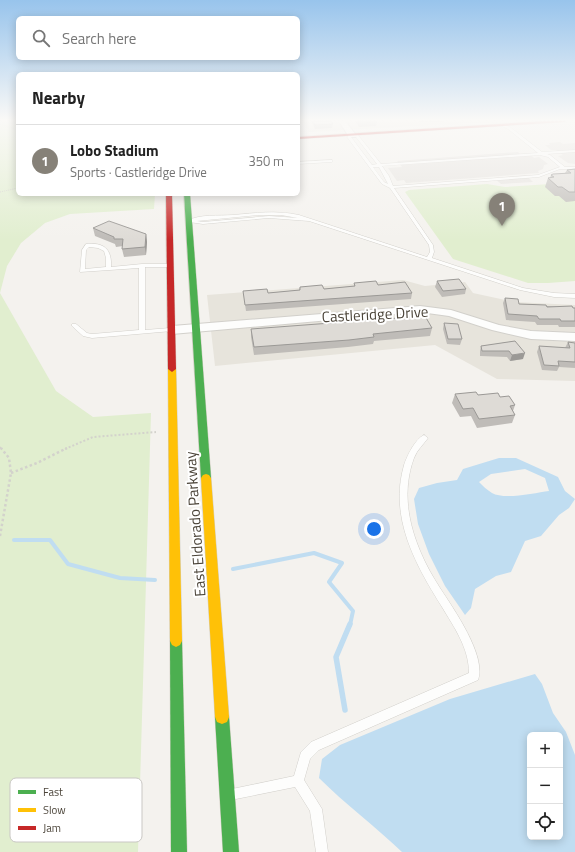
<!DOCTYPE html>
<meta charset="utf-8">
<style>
body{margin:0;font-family:"Titillium Web",sans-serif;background:#f6f6f6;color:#222}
.controls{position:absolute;right:12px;bottom:12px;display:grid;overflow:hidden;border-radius:6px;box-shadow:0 2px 10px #0003}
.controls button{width:36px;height:36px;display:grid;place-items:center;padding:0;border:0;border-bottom:1px solid #e0e0e0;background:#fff;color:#222;font:20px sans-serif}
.you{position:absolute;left:374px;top:529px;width:14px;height:14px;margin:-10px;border:3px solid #fff;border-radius:50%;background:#1a73e8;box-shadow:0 0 0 6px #1a73e833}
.badge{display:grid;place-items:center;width:26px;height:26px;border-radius:50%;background:#868178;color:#fff;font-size:13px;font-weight:700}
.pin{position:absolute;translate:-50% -33px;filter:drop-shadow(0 1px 2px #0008)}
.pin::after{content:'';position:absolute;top:21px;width:14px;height:12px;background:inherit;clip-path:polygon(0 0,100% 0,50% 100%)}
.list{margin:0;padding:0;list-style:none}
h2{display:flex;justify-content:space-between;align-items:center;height:52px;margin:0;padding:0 16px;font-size:17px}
h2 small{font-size:13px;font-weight:400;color:#767676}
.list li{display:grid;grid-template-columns:26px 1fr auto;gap:12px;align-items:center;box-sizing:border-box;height:72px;padding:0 16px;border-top:1px solid #e0e0e0}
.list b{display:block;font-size:15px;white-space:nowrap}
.list p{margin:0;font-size:13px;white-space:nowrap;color:#767676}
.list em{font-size:13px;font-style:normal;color:#767676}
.icon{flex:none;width:22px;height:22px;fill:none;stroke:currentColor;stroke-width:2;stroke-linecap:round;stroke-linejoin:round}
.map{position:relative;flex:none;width:575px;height:852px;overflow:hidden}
.search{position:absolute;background:#fff;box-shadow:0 2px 10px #0003;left:16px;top:16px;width:284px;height:44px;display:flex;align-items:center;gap:10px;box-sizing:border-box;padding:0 14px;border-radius:6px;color:#767676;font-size:15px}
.panel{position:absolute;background:#fff;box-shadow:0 2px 10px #0003;left:16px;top:72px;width:284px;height:124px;border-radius:6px}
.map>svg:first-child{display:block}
.residential{fill:#e7e4dc}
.green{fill:#e1eecf}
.parking{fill:#e6e3df}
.water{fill:#c0ddf1;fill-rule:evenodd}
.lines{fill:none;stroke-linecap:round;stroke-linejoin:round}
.stream-far1{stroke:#c0ddf1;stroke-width:4}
.stream{stroke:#c0ddf1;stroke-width:5.5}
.lane-casing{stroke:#d2d0cb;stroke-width:1}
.street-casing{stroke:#d2d0cb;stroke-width:2}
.fast-casing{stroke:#d3cfc5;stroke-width:1}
.slow-casing{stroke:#d3cfc5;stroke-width:1}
.jam-casing{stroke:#d3cfc5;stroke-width:1}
.path-far2{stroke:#d3d2cc;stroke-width:1;stroke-dasharray:1 1;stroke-linecap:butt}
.path-far1{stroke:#d3d2cc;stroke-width:2;stroke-dasharray:2 2;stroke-linecap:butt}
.path{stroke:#d3d2cc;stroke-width:2.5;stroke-dasharray:2.5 2.5;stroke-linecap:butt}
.lane{fill:#fdfdfc;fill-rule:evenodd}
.street{fill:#fdfdfc;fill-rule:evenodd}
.fast{fill:#4caf50;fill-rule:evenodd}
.slow{fill:#ffc107;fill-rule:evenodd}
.jam{fill:#c62828;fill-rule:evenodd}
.wall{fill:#bfbcb8}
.shaded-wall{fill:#9b9996}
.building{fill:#dedbd6;stroke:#9b9996}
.labels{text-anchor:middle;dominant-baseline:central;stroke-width:4;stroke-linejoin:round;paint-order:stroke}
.street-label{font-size:15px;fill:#4b4439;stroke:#fff}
.key{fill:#fff;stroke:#c9c7c4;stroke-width:1}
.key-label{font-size:11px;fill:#4b4439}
</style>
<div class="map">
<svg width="575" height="852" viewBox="0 0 575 852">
<rect width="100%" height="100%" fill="#f4f2ee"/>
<!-- residential -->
<g class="residential">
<path d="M303,121H502L309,132Z"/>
<path d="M403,280L425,286L465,282L473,293L515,302L575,305V381L497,379L435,345L215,366L207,295Z"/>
</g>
<!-- green -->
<g class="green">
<path d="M0,121H18V194H155L154,209L70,214L45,223L21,243L7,266L0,293L56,391L93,417L151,413L138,852H0Z"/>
<path d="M575,178V281L548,283H528L453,259L405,192L409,190L487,184L505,187L550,184Z"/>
</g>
<!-- parking -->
<g class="parking">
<path d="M560,142L563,144L575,143V164L568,163L558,156L563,155L556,150H551L545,145H550L549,143Z"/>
<path d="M518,152L520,154L529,153L534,158L539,157L548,164L544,165L543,169L538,171L539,173L406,183L404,180L397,181L388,168L402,167L397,161Z"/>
<path d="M526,175L533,182L501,184L494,178Z"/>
</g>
<!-- water -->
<g class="water">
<path d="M499,458H516L558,477L565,491L575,499L569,508L559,515L541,536L525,541L511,572L496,576L475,589L471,608L465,615L445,586L429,554L418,524L414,499L419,488L437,483L457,480L463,469ZM525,469L545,478L549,491C535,493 504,500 492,493C487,490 483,486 479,482L491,474Z"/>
<path d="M535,674L542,684L553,713L566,732L575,755V852H402C375,826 345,804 319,778L322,759L340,745L450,699ZM530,735H560V837H530Z"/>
</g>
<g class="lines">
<!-- stream-far1 -->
<g class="stream-far1">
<path d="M14,540H50L68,564L120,578L155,580"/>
<path d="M233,569L314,553L342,563L329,582L353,611L350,625"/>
</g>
<!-- stream -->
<path class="stream" d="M345,710L336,657L350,624"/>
<!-- lane casing -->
<g class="lane-casing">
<g id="lane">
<path d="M502,124L510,127L542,152L575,150V152L547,154L550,155L565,167H575V169H560L539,177L394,188L433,245L434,252L432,258L523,288L554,293L575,294V298L554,297L520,290L309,221L269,218L203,224L189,222L187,221C199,214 219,216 233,215C255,213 276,210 299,215L427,257L430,252L429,245L390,188L382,184L347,137L352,134L358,135L381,164L538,153L508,129L502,126ZM353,136L356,137L377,164L372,165L351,137ZM540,155L548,157L560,167L538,175L393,186L389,176L382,166ZM373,167H379L388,184L384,182ZM258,215H281L298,218L269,216L203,222L197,221Z"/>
<path d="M332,160V162H331L298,164V162Z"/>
<path d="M86,244C104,242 112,249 111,267L142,264H172L173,265L170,267H145V330L170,328L172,329V331L92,338L83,336L72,326V324H76L87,333L92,334L139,330V268L80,272L82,250ZM89,247L98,248L104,251L106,258V267L85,269L86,250Z"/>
<path d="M424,435L428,438C423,445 417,450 414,458C402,490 408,523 421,553C426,565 433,577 440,588C453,608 487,656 478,680L319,750L310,759L304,780L322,809L328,852H316L310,811L295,787L236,799L232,797L230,793L232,789L294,776L301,752L311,742L469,673C469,648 454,627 442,607C415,564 389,517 404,465C407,456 415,439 424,435Z"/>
</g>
</g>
<!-- street casing -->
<g class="street-casing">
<g id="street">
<path d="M339,121H345L356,135L355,137H349Z"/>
<path d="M420,306L451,310L499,325L531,331L575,333V341L531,339L492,330L449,316L420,312L172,334L168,332L166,330L168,328L172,326Z"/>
</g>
</g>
<!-- fast casing -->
<g class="fast-casing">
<g id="fast">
<path d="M184,194H190L211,478L209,481H203L201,478Z"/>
<path d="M176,635L180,637L182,641L187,852H171L170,641L172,637Z"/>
<path d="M222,710L227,712L229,717L239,852H223L215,717L217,712Z"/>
</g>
</g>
<!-- slow casing -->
<g class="slow-casing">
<g id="slow">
<path d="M172,366L176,369L182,641L180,645L176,647L172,645L170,641L168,369Z"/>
<path d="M206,474L209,475L211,478L229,717L227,722L222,724L217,722L215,717L201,478L203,475Z"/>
</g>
</g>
<!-- jam casing -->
<g class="jam-casing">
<g id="jam">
<path d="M544,121H566L564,122L298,139V137Z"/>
<path d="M166,194H172L176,369L172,372L168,369Z"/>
</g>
</g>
<!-- path-far2 -->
<g class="path-far2">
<path d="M0,124L18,130"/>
<path d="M0,192L18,188"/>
</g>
<!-- path-far1 -->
<g class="path-far1">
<path d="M0,447L1,449"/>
<path d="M65,449L93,437L156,432"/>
</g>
<!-- path -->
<g class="path">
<path d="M11,473L37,463L67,448"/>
<path d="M0,536L11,473L9,458L1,448"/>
</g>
<!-- lane -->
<use href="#lane" class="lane"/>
<!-- street -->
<use href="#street" class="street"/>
<!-- fast -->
<use href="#fast" class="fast"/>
<!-- slow -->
<use href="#slow" class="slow"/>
<!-- jam -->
<use href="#jam" class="jam"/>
</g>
<!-- wall -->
<g class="wall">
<path d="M311,121H331L333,124L332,128L315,129Z"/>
<path d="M355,121H376L377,122L376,126L359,127Z"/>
<path d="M419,121H447L420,122Z"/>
<path d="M575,169V201L566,202L559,196H555L545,187L548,178H550L551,175L565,173L567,170Z"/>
<path d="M93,228L146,234L147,242L146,255L124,257L122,249L123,246L116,247L115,244L95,236Z"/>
<path d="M437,281L466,289L465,294L442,297L435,287Z"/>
<path d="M354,283L378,285L412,293L411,299L246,311L243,291L268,293L299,290L300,287L324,289L354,286Z"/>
<path d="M505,298L519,304L575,308V327H559L558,325H537L535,322L506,320L503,303Z"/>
<path d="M444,323L462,339L460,345L447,344L443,329Z"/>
<path d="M432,328L430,336L374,341L373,344L348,347L254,355L251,337V329Z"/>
<path d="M515,341L523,359L510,361L507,357L480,356V351L481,346Z"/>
<path d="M568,342L575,343V368L559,367L557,371L542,370L537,352L539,346L565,348Z"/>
<path d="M455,394L500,397L515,405L513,411L515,415L512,423L477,428L471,416L460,417L452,403Z"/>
</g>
<!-- shaded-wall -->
<g class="shaded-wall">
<path d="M430,121H447L430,122Z"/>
<path d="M146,234L147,242L146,255L145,247Z"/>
<path d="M525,353L523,359L510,361L512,355Z"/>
</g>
<!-- building -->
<g class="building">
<path d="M313,121H331L333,124L315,125Z"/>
<path d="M358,121H376L377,122L359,123Z"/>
<path d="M575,169V192H569L562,187H558L548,178L554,177L551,175L553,174L571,173L567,170Z"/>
<path d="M109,221L146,234L145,247L122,249L123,239H114V237L93,228Z"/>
<path d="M459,279L466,289L443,291L437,281Z"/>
<path d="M376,281L378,285L405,282L412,293L245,305L243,291L267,289L268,293L300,290V287L322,285L324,289L355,286L354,283Z"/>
<path d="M505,298L518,299L519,304L546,305L547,307L572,306L573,308H575V321H561L560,319H539L537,316L508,314Z"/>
<path d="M425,316L432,328L373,334L374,337L349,340L254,347L251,329Z"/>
<path d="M444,323L458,324L462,339H448Z"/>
<path d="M515,341L525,353L512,355L509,351H482L481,346Z"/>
<path d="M568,342L575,343V362L558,361L559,366L544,365L539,346L570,348Z"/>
<path d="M476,392L478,395L498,393L500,397L509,396L515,405L510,406L515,415L479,419L473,408L463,409L455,394Z"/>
</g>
<!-- sky -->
<linearGradient id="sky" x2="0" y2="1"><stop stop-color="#98c4ec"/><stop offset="0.5" stop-color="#faf9f7"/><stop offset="1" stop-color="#faf9f7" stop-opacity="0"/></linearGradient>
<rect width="575" height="240" fill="url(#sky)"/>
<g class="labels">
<!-- street labels -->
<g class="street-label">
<text transform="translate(375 314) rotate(-3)">Castleridge Drive</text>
<text transform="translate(195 524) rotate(-94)">East Eldorado Parkway</text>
</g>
</g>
<!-- legend -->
<rect x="10" y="778" width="132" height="64" rx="6" class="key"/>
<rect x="18" y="790" width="18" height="4" fill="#4caf50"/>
<rect x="18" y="808" width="18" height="4" fill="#ffc107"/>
<rect x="18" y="826" width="18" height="4" fill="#c62828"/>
<g class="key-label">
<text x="43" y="796">Fast</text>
<text x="43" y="814">Slow</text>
<text x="43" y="832">Jam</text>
</g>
</svg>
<div class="controls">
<button>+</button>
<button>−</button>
<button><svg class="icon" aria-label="locate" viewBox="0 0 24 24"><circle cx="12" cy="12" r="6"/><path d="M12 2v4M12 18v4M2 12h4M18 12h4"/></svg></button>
</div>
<div class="you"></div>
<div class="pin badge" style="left:502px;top:226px">1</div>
<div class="search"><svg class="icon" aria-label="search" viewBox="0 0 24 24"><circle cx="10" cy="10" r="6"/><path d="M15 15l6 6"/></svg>Search here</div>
<section class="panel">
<h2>Nearby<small></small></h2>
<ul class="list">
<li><span class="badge">1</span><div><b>Lobo Stadium</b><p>Sports · Castleridge Drive</p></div><em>350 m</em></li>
</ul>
</section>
</div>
